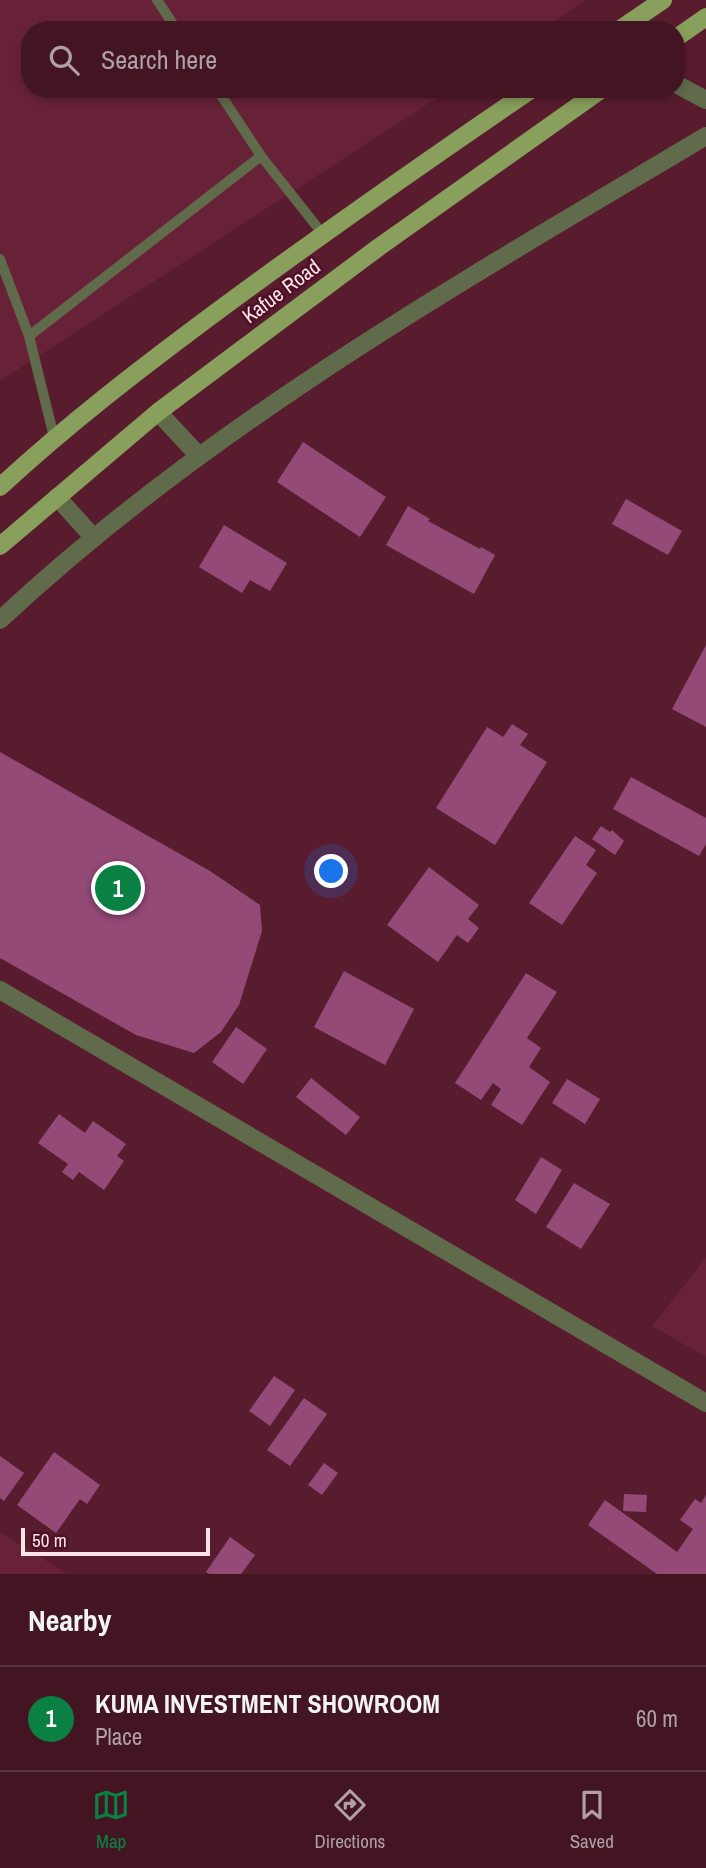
<!DOCTYPE html>
<style>
body{margin:0;font-family:"Archivo Narrow",sans-serif;background:#4a1e2b;color:#f1f3f6}
.scale{position:absolute;left:21px;bottom:18px;width:189px;box-sizing:border-box;padding-left:7px;border:4px solid #fce3e8;border-top:0;font-size:19px;line-height:24px;white-space:nowrap;color:#fce3e8;-webkit-text-stroke:5px #4d1025;paint-order:stroke}
.you{position:absolute;left:332px;top:872px;width:24px;height:24px;margin:-18px;border:5px solid #fff;border-radius:50%;background:#1a73e8;box-shadow:0 0 0 10px #1a73e833}
.badge{display:grid;place-items:center;width:46px;height:46px;border-radius:50%;background:#0b8043;color:#fff;font-size:23px;font-weight:700}
.pin{position:absolute;translate:-50% -50%;border:4px solid #fff;box-shadow:0 2px 7px #0006}
.list{margin:0;padding:0;list-style:none}
h2{display:flex;justify-content:space-between;align-items:center;height:91px;margin:0;padding:0 28px;font-size:30px}
h2 small{font-size:23px;font-weight:400;color:#af9fa6}
.list li{display:grid;grid-template-columns:46px 1fr auto;gap:21px;align-items:center;box-sizing:border-box;height:105px;padding:0 28px;border-top:2px solid #5b3441}
.list b{display:block;font-size:26px;white-space:nowrap}
.list p{margin:0;font-size:23px;white-space:nowrap;color:#af9fa6}
.list em{font-size:23px;font-style:normal;color:#af9fa6}
.icon{flex:none;width:38px;height:38px;fill:none;stroke:currentColor;stroke-width:2;stroke-linecap:round;stroke-linejoin:round}
.map{position:relative;flex:none;width:706px;height:1574px;overflow:hidden}
.search{position:absolute;background:#431523;box-shadow:0 4px 10px #0003;left:21px;right:21px;top:21px;height:77px;display:flex;align-items:center;gap:18px;box-sizing:border-box;padding:0 24px;border-radius:28px;color:#af9fa6;font-size:26px}
.sheet{height:196px;background:#431523}
nav{display:flex;justify-content:space-around;align-items:center;box-sizing:border-box;height:98px;border-top:2px solid #5b3441;background:#431523;font-size:19px;color:#af9fa6}
nav a{display:grid;justify-items:center;gap:4px}
nav .on{color:#0b8043}
.map>svg:first-child{display:block}
.built{fill:#682238}
.building{fill:#944a77}
.lines{fill:none;stroke-linecap:round;stroke-linejoin:round}
.lane{stroke:#606b4b;stroke-width:10}
.street{stroke:#606b4b;stroke-width:18}
.primary{stroke:#89a05c;stroke-width:18}
.labels{text-anchor:middle;dominant-baseline:central;stroke-width:5;stroke-linejoin:round;paint-order:stroke}
.street-label{font-size:21px;fill:#fce3e8;stroke:#4d1025}
</style>
<div class="map">
<svg width="706" height="1574" viewBox="0 0 706 1574">
<rect width="100%" height="100%" fill="#591c2f"/>
<!-- built -->
<g class="built">
<path d="M0,0H586L541,30H30V89H451L0,381Z"/>
<path d="M706,1258V1357L652,1326Z"/>
<path d="M0,1532L67,1574H0Z"/>
</g>
<!-- building -->
<g class="building">
<path d="M303,442L386,497L360,537L277,482Z"/>
<path d="M626,499L682,531L668,555L612,524Z"/>
<path d="M408,506L430,519L428,521L480,549L481,547L495,555L474,594L386,545Z"/>
<path d="M224,525L287,563L270,591L250,580L242,593L199,567Z"/>
<path d="M706,645V727L672,709Z"/>
<path d="M512,724L528,734L520,745L547,762L495,845L436,808L487,727L503,737Z"/>
<path d="M0,752L210,871L260,905L262,931L239,1005L221,1032L194,1053L136,1035L0,958Z"/>
<path d="M631,777L706,818V844L699,856L613,809Z"/>
<path d="M601,826L610,832L612,830L624,841L615,855L592,839Z"/>
<path d="M575,836L596,850L586,865L597,873L562,925L529,903Z"/>
<path d="M429,867L479,905L468,919L479,928L468,943L457,935L438,962L387,925Z"/>
<path d="M344,971L414,1009L385,1065L314,1027Z"/>
<path d="M526,973L557,992L527,1038L541,1048L529,1067L550,1082L522,1125L491,1105L501,1089L493,1083L481,1100L455,1083Z"/>
<path d="M236,1027L267,1049L243,1084L212,1062Z"/>
<path d="M311,1078L360,1117L346,1135L296,1097Z"/>
<path d="M567,1079L600,1099L585,1124L552,1103Z"/>
<path d="M59,1114L85,1133L93,1121L126,1144L117,1156L124,1161L104,1190L79,1172L73,1180L62,1172L68,1164L38,1143Z"/>
<path d="M541,1157L562,1170L536,1214L515,1200Z"/>
<path d="M574,1183L610,1204L581,1249L546,1227Z"/>
<path d="M274,1376L295,1390L270,1426L249,1411Z"/>
<path d="M304,1398L327,1414L290,1466L267,1450Z"/>
<path d="M54,1452L100,1485L87,1504L80,1499L56,1533L17,1505Z"/>
<path d="M0,1456L24,1473L4,1501L0,1498Z"/>
<path d="M324,1463L338,1473L322,1495L308,1485Z"/>
<path d="M624,1494L647,1495L646,1512L623,1511Z"/>
<path d="M706,1495V1574H657L588,1525L605,1500L677,1552L693,1529L680,1520L695,1499L701,1503Z"/>
<path d="M230,1537L255,1555L241,1574H209L206,1572Z"/>
</g>
<g class="lines">
<!-- lane -->
<g class="lane">
<path d="M157,0L177,30"/>
<path d="M217,89L261,156L322,233"/>
<path d="M0,259L29,336L54,437"/>
<path d="M29,336L261,156"/>
</g>
<!-- street -->
<g class="street">
<path d="M676,84L706,100"/>
<path d="M158,412L199,456"/>
<path d="M57,497L94,538"/>
<path d="M0,620C208,425 463,281 706,136"/>
<path d="M0,990L706,1403"/>
</g>
<!-- primary -->
<g class="primary">
<path d="M619,30L663,0"/>
<path d="M676,38L706,17"/>
<path d="M0,487C68,424 141,368 215,313C319,236 425,162 532,89"/>
<path d="M0,546L158,412L379,247L602,89"/>
</g>
</g>
<g class="labels">
<!-- street labels -->
<g class="street-label">
<text transform="translate(281 291) rotate(-37)">Kafue Road</text>
</g>
</g>
</svg>
<div class="scale">50 m</div>
<div class="you"></div>
<div class="pin badge" style="left:118px;top:888px">1</div>
<div class="search"><svg class="icon" aria-label="search" viewBox="0 0 24 24"><circle cx="10" cy="10" r="6"/><path d="M15 15l6 6"/></svg>Search here</div>
</div>
<section class="sheet">
<h2>Nearby<small></small></h2>
<ul class="list">
<li><span class="badge">1</span><div><b>KUMA INVESTMENT SHOWROOM</b><p>Place</p></div><em>60 m</em></li>
</ul>
</section>
<nav>
<a class="on"><svg class="icon" aria-label="map" viewBox="0 0 24 24"><path d="M3 6l6-2 6 2 6-2v14l-6 2-6-2-6 2zM9 4v14M15 6v14"/></svg>Map</a>
<a><svg class="icon" aria-label="directions" viewBox="0 0 24 24"><path d="M12 3l9 9-9 9-9-9zM9 14v-3h6M13 9l2 2-2 2"/></svg>Directions</a>
<a><svg class="icon" aria-label="saved" viewBox="0 0 24 24"><path d="M7 4h10v16l-5-4-5 4z"/></svg>Saved</a>
</nav>
